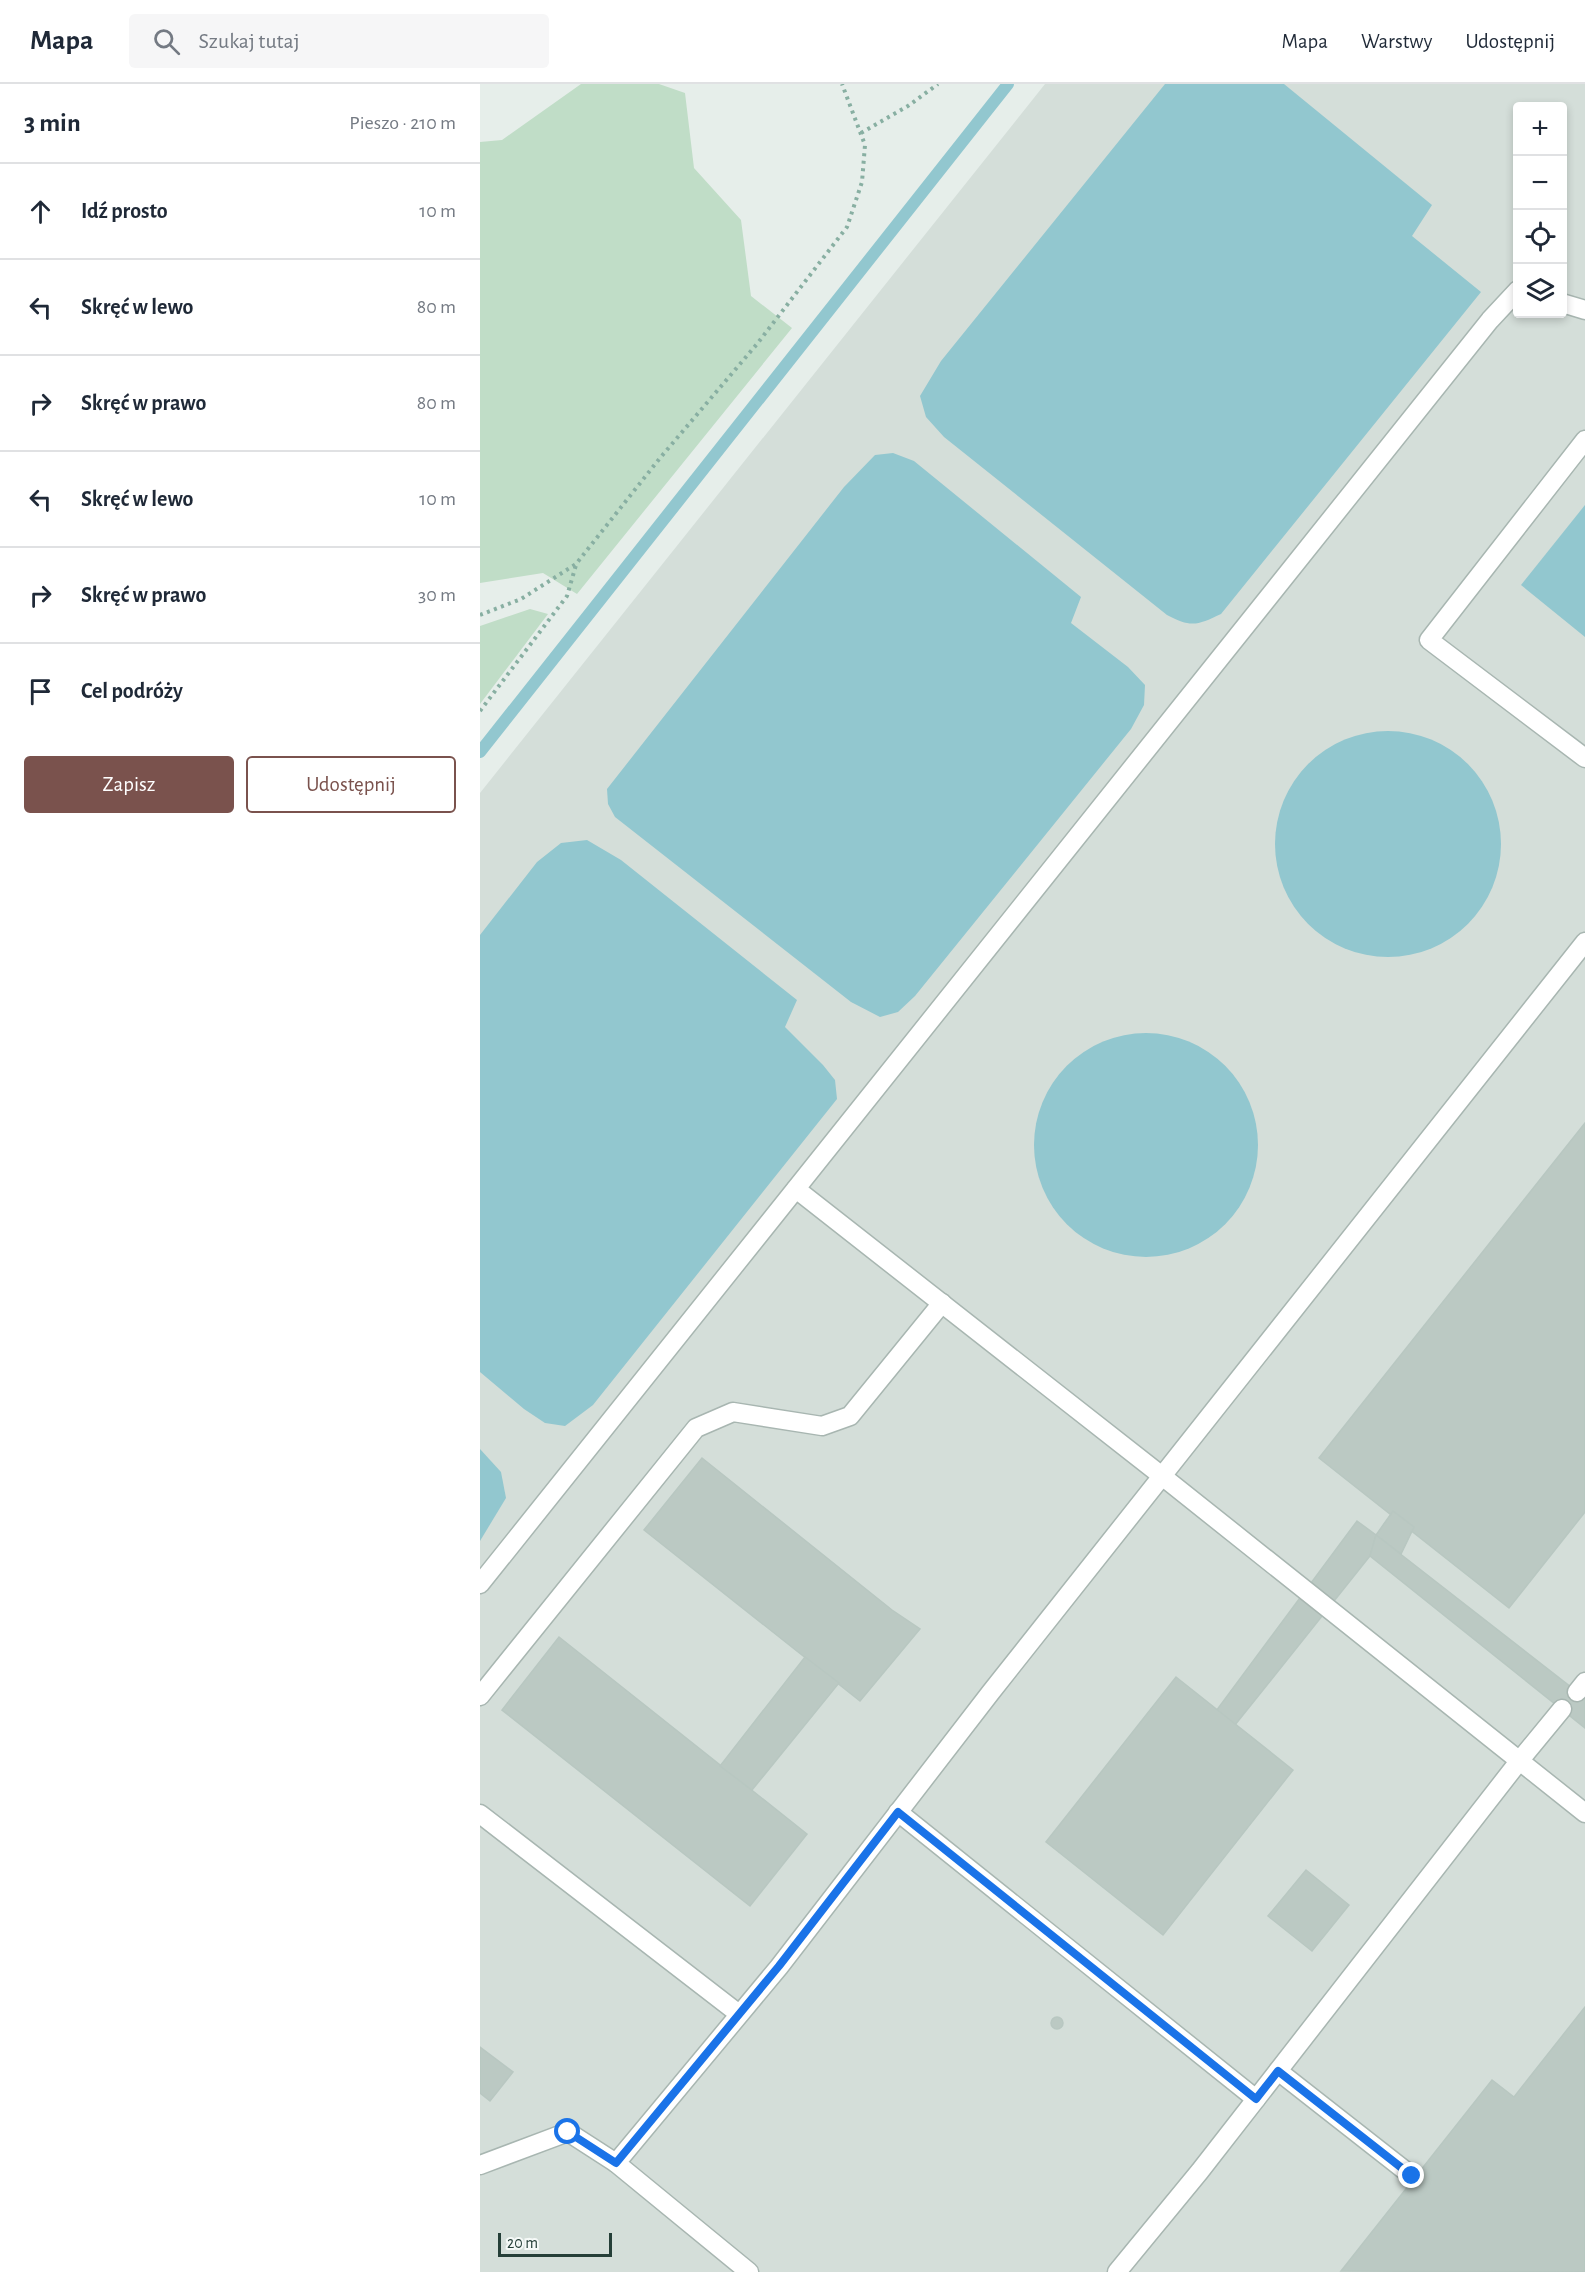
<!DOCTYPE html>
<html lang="pl">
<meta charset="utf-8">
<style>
body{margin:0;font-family:"Alegreya Sans",sans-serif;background:#f6f6f7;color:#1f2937}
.controls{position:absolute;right:18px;top:18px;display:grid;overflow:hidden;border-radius:6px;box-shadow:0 3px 9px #0003}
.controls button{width:54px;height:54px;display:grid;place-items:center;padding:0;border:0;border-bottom:2px solid #e0e1e3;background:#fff;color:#1f2937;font:30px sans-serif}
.scale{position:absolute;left:18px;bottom:15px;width:114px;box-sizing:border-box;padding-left:6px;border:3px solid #253f38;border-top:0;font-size:16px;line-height:21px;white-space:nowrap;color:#253f38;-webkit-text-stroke:4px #f6faf8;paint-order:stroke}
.stop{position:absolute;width:18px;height:18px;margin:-14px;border:4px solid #1a73e8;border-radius:50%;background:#fff}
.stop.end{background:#1a73e8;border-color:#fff;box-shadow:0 2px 6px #0008}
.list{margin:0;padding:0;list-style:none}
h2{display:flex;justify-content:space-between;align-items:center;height:78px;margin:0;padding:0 24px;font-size:26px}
h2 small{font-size:20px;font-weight:400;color:#747a83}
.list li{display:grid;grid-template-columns:39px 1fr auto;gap:18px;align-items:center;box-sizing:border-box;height:96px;padding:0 24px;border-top:2px solid #e0e1e3}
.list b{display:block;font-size:22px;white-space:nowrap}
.list em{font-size:20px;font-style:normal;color:#747a83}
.actions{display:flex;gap:12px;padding:18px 24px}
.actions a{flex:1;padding:14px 0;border:2px solid #7a524d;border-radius:6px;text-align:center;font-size:21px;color:#7a524d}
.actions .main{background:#7a524d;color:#fff}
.icon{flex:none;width:33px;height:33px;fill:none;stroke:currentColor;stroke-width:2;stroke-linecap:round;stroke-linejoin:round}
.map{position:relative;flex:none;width:1105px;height:2188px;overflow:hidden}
header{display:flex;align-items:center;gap:36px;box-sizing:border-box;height:84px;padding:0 30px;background:#fff;border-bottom:2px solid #e0e1e3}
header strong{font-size:28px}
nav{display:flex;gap:33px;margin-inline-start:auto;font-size:21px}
.search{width:420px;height:54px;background:#f6f6f7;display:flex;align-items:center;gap:15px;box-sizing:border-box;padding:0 21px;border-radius:6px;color:#747a83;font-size:22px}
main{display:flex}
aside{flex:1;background:#fff}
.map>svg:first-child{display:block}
.built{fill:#d4ded9;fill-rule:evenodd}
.green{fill:#c0ddc7}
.water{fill:#92c7cf}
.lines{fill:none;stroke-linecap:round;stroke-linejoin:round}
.stream{stroke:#92c7cf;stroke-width:12}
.building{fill:#bbc9c3;stroke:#b8c7c1;stroke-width:1.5}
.minor-casing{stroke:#a8b6b1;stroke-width:21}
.path{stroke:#88afa2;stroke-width:4;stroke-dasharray:3 4.5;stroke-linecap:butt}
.minor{stroke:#fff;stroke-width:18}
.route{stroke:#1a73e8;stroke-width:8}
</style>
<header>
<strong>Mapa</strong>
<div class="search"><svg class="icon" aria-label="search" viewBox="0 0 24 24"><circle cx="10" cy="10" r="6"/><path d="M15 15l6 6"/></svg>Szukaj tutaj</div>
<nav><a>Mapa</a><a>Warstwy</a><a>Udostępnij</a></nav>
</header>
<main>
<aside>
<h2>3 min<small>Pieszo · 210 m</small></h2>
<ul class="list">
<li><svg class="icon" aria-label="ahead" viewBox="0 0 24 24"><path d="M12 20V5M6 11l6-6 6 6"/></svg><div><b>Idź prosto</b></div><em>10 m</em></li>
<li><svg class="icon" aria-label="left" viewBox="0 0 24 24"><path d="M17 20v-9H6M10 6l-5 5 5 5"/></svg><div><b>Skręć w lewo</b></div><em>80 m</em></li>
<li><svg class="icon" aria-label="right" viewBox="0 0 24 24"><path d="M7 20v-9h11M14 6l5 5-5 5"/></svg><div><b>Skręć w prawo</b></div><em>80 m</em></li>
<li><svg class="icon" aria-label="left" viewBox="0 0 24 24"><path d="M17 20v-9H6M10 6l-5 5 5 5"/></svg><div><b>Skręć w lewo</b></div><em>10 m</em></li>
<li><svg class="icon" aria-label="right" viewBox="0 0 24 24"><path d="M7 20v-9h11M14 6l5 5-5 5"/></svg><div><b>Skręć w prawo</b></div><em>30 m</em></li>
<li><svg class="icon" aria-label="arrive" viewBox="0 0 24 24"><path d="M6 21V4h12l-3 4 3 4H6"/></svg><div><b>Cel podróży</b></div></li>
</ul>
<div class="actions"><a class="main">Zapisz</a><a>Udostępnij</a></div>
</aside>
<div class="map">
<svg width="1105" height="2188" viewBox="0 0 1105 2188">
<rect width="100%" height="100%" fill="#e6eeea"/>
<!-- built -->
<path class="built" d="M565,0H1105V2188H0V709ZM1038,22H1082V230H1038Z"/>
<!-- green -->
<g class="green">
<path d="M101,0H179L205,9L214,84L261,136L271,212L312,244L97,510L63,489L0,499V58L22,56Z"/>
<path d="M50,525L68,530L0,620V542Z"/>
</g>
<!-- water -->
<g class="water">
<path d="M685,0H804L952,121L932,152L1001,208L741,530C718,541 711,544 687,531L464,353L446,333L440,312L461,277Z"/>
<path d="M413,369L434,377L601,513L591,539L648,583L665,601L664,621L651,645L435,912L418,928L400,933L371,918L135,733L128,720L127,705L364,403L395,371Z"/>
<path d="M1105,421V553L1041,501Z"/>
<circle cx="908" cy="760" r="113"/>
<path d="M107,756L141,776L317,916L305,943L343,981L355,996L357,1015L113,1321L85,1342L65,1339L44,1325L0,1288V851L57,778L81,759Z"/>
<circle cx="666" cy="1061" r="112"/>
<path d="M0,1365L21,1388L26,1414L0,1457Z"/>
</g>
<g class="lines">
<!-- stream -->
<path class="stream" d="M0,668L528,0"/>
</g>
<!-- building -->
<g class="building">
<path d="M1105,1039V1428L1029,1524L839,1374Z"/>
<path d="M222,1374L412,1526L440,1545L380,1617L164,1446Z"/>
<path d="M913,1427L934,1443L921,1470L896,1451Z"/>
<path d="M877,1437L896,1451L890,1472L755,1641L736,1627Z"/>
<path d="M896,1451L1105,1614V1644L890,1472Z"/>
<path d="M79,1553L327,1750L270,1822L22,1626Z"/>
<path d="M325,1573L359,1599L272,1706L240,1682Z"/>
<path d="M696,1593L813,1686L683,1851L566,1758Z"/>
<path d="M826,1786L869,1821L832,1867L788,1832Z"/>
<path d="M1105,1923V2188L861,2187L1012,1996L1034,2013Z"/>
<circle cx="577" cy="1939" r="6"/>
<path d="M0,1963L33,1988L10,2017L0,2009Z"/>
</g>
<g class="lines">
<!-- minor casing -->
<g class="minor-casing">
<g id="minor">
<path d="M1082,219L1105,226"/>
<path d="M1105,356L949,556L1105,674"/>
<path d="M316,1105L682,1392L1105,1729"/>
<path d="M0,1500L1010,236L1038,206"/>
<path d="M1097,1608L1105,1598"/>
<path d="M0,1612L216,1344L253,1328L342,1342L370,1332L462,1219"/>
<path d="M418,1728L776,2015"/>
<path d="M0,1730L259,1930"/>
<path d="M798,1987L932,2092"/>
<path d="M0,2081L88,2048L136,2079"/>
<path d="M269,2188L136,2079L299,1883L511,1608L1105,858"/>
<path d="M637,2188L720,2087L1040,1676L1082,1625"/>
</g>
</g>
<!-- path -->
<g class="path">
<path d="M381,49L428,22L458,0"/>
<path d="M0,531L41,515L96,480L180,374L277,260L367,143L382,98L385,61L362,0"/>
<path d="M0,627L87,512L96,481"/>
</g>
<!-- minor -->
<use href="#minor" class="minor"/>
</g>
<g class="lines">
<!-- route -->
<path class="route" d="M88,2048L136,2079L299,1882L418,1728L776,2015L798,1987L932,2092"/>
</g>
</svg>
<div class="controls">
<button>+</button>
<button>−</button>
<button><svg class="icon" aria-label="locate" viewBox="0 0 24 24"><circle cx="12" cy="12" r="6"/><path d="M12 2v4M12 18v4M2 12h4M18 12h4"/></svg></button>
<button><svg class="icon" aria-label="layers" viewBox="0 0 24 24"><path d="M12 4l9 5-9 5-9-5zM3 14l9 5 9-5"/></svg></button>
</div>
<div class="scale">20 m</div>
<div class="stop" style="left:88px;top:2048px"></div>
<div class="stop end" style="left:932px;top:2092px"></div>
</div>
</main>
